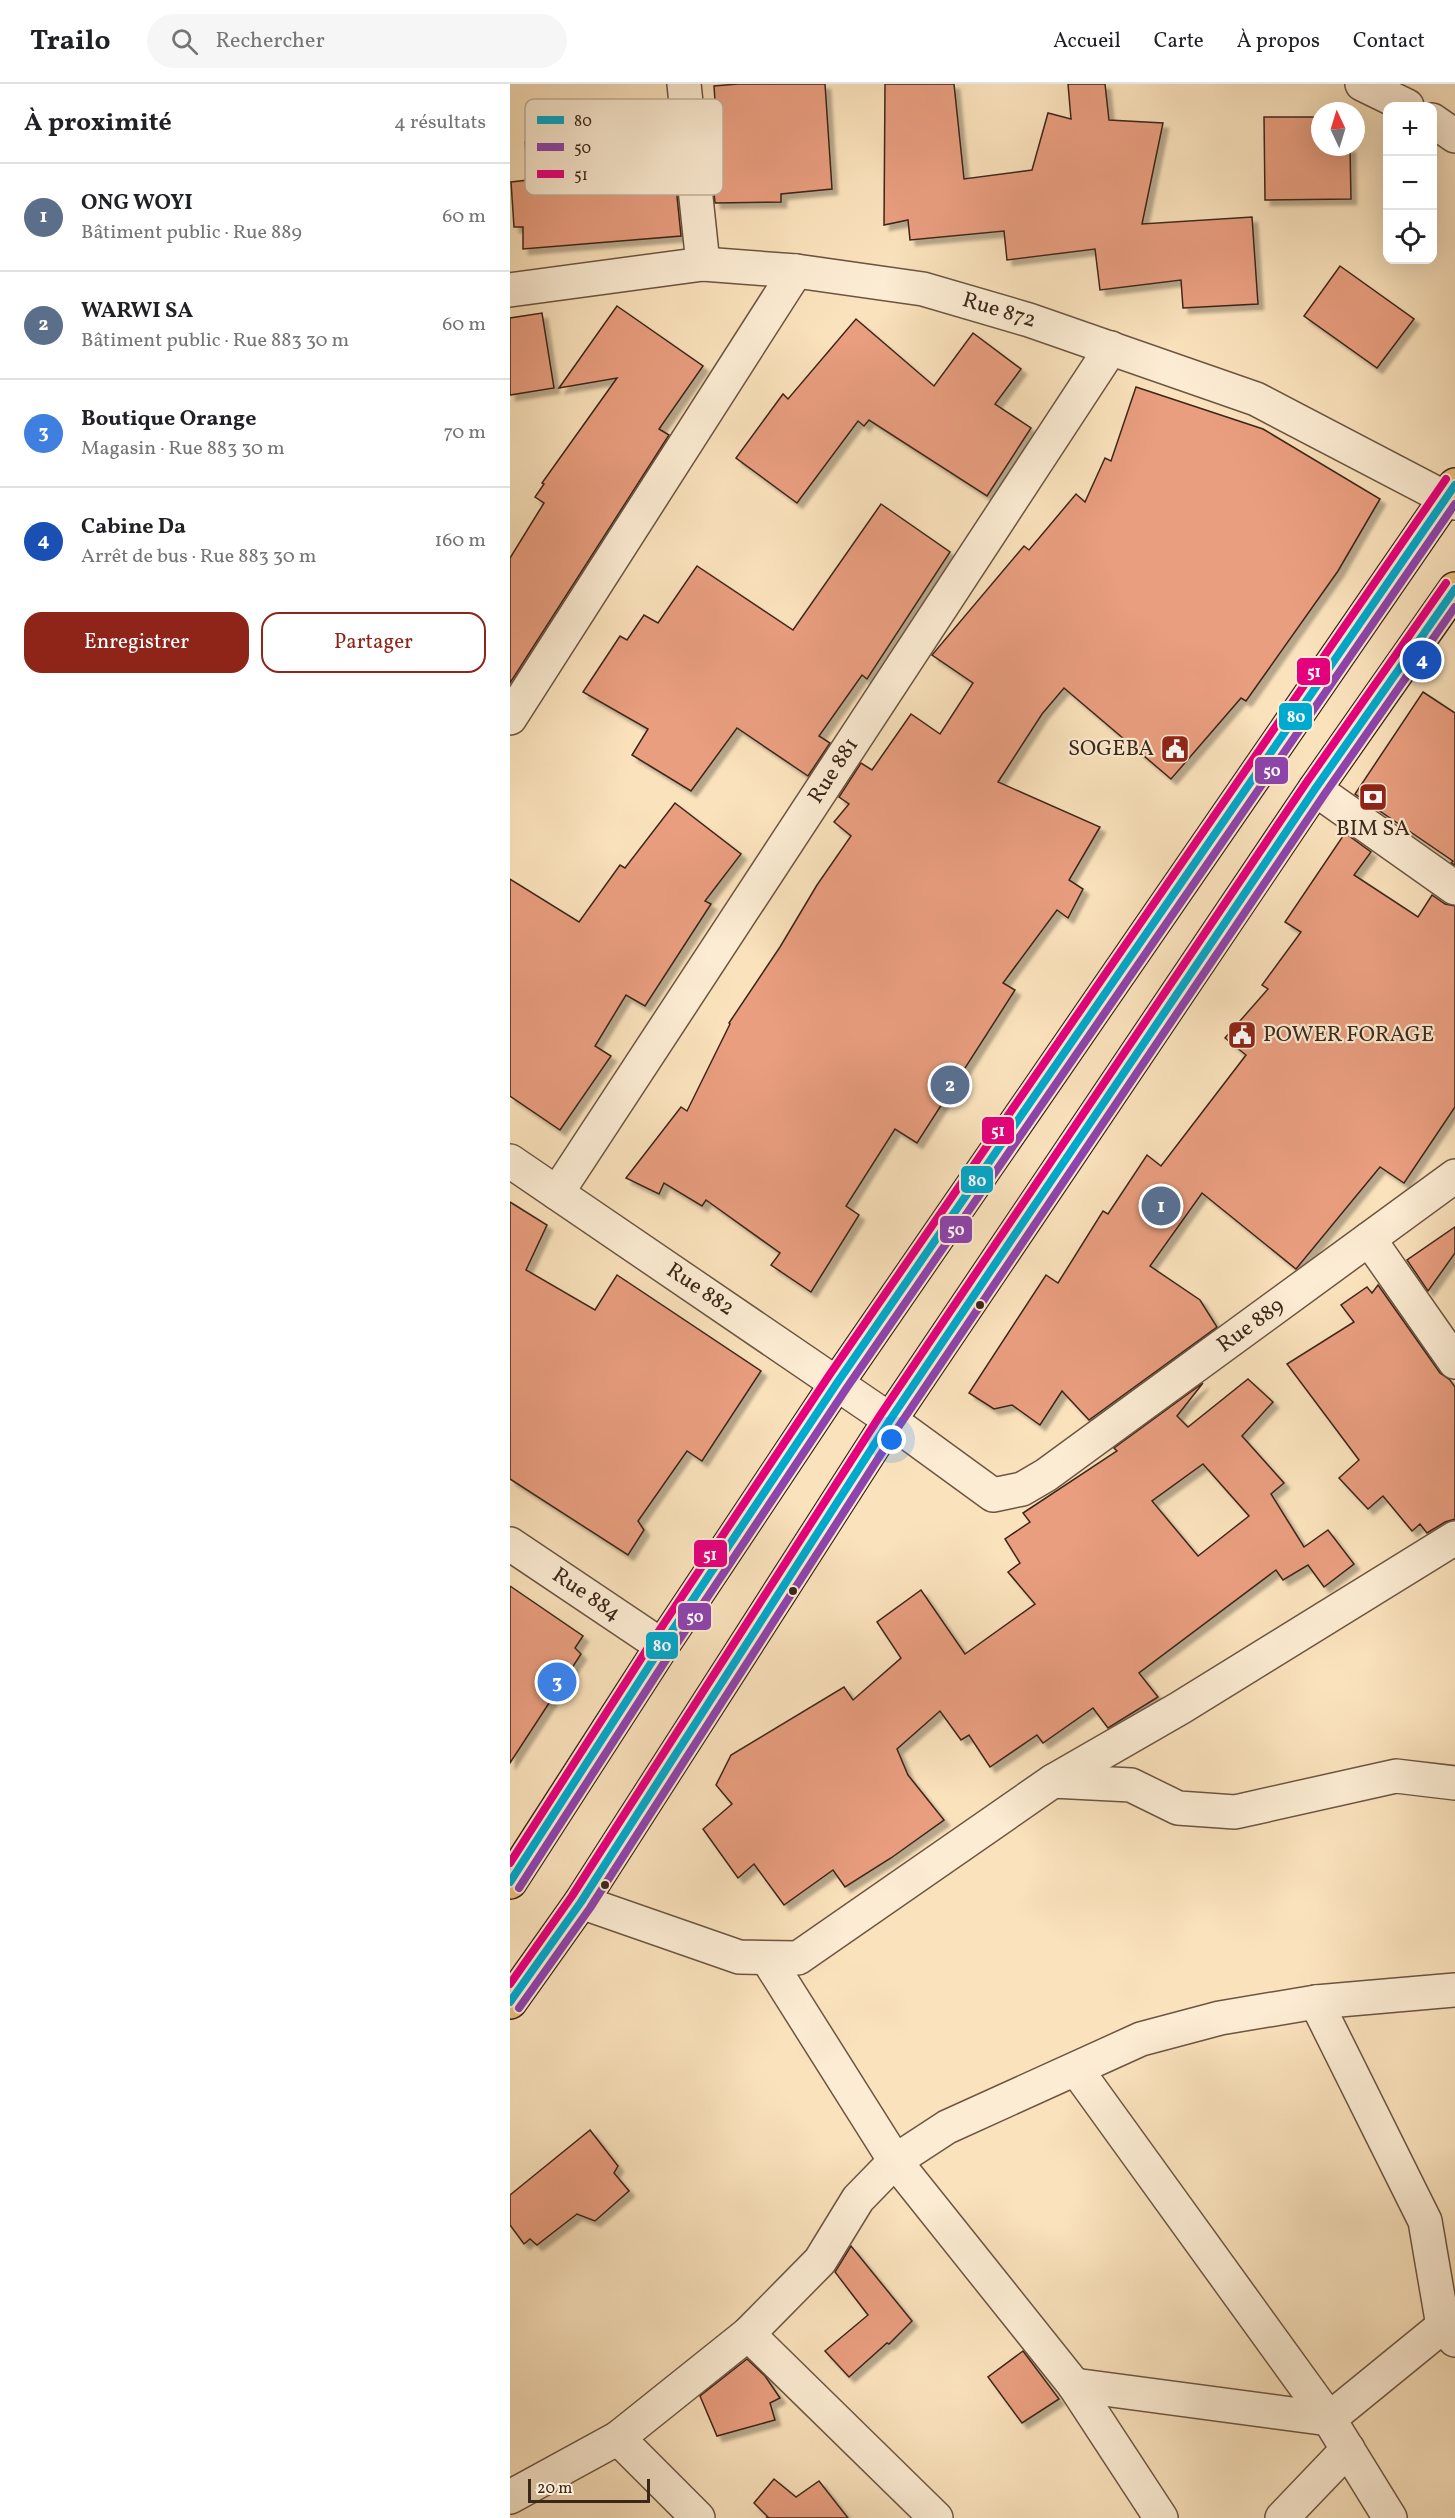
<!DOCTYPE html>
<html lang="fr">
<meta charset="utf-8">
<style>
body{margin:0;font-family:Vollkorn,serif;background:#f6f6f6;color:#202124}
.controls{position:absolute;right:18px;top:18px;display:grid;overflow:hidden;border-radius:12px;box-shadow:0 6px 24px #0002}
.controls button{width:54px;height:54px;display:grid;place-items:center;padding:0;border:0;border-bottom:2px solid #e0e0e0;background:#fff;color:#202124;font:30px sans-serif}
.compass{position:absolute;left:801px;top:18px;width:54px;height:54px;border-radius:50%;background:#fff;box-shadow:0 6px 24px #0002;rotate:356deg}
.scale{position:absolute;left:18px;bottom:15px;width:122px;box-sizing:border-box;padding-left:6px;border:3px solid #3c261a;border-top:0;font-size:16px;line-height:21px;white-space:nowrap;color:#3c261a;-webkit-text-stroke:4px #fcecd3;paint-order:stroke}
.you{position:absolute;left:382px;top:1356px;width:21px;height:21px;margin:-15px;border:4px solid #fff;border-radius:50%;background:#1a73e8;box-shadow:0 0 0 9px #1a73e833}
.badge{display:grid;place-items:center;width:39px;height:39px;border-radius:50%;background:#8f2418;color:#fff;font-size:20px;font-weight:700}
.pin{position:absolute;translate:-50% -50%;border:3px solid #fff;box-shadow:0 2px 6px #0006}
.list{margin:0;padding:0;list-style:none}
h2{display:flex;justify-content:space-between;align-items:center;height:78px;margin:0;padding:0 24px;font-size:26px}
h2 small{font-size:20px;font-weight:400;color:#757577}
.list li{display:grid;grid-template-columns:39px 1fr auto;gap:18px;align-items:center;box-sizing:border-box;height:108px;padding:0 24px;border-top:2px solid #e0e0e0}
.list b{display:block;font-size:22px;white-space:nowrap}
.list p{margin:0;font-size:20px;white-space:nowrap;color:#757577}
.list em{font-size:20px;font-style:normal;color:#757577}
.actions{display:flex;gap:12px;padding:18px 24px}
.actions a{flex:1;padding:14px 0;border:2px solid #8f2418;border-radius:18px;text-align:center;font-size:21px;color:#8f2418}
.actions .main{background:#8f2418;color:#fff}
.icon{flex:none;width:33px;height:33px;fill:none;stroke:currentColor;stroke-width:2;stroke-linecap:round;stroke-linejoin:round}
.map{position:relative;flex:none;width:945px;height:2434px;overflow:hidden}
header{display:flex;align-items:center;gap:36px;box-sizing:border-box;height:84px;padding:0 30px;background:#fff;border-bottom:2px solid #e0e0e0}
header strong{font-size:28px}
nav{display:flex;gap:33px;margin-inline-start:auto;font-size:21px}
.search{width:420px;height:54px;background:#f6f6f6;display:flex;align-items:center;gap:15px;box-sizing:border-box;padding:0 21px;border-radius:33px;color:#757577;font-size:22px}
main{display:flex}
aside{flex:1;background:#fff}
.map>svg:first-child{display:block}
.building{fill:#e99e7f;stroke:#3c261a;stroke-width:1.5;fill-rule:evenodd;filter:url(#shadow)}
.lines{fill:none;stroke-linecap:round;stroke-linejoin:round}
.minor-casing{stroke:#6c5542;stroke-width:36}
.primary-casing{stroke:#3c261a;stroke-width:36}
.minor{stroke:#fcecd3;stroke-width:33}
.primary{stroke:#edc17e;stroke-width:33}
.bus-1-casing{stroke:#fcecd3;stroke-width:12}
.bus-2-casing{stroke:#fcecd3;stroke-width:12}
.bus-3-casing{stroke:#fcecd3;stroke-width:12}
.bus-1{stroke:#00a9ce;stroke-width:8}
.bus-2{stroke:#8e44ad;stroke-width:8}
.bus-3{stroke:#e5007d;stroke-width:8}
.bus-dot{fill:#3c261a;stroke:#fcecd3;stroke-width:2}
.labels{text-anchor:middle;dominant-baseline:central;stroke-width:4.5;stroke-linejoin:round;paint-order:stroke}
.street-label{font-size:22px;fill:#3c261a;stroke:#fcecd3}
.poi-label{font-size:22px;fill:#3c261a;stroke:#fcecd3;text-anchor:end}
.key{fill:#fcecd3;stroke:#c2b19c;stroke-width:1.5}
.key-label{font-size:16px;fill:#3c261a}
.line-badge{stroke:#fcecd3;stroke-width:2}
.badge-label{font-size:16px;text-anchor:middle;font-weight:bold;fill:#fff}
</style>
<header>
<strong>Trailo</strong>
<div class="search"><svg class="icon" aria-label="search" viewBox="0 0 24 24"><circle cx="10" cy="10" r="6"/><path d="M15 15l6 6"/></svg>Rechercher</div>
<nav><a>Accueil</a><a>Carte</a><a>À propos</a><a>Contact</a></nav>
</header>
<main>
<aside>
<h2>À proximité<small>4 résultats</small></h2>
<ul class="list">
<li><span class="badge" style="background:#5c6f8a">1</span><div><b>ONG WOYI</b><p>Bâtiment public · Rue 889</p></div><em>60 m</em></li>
<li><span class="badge" style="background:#5c6f8a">2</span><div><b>WARWI SA</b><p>Bâtiment public · Rue 883 30 m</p></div><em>60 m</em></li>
<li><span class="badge" style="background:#3f7fe0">3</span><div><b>Boutique Orange</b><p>Magasin · Rue 883 30 m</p></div><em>70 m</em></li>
<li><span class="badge" style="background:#1a4fb4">4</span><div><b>Cabine Da</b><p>Arrêt de bus · Rue 883 30 m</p></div><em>160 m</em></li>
</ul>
<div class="actions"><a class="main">Enregistrer</a><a>Partager</a></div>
</aside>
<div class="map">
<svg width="945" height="2434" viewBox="0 0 945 2434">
<defs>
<filter id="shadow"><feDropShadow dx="5.5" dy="5.5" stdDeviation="1.5" flood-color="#0004"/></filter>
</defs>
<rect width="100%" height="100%" fill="#fae2bc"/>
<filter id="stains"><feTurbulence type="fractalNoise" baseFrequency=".00333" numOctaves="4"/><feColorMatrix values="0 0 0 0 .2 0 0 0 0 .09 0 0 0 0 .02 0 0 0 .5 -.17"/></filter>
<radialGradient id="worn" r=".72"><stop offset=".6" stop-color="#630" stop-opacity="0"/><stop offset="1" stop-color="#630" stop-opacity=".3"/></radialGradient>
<!-- building -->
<g class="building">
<path d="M228,0H315L322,105L271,110V118L205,119L201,78H209L204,2Z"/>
<path d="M375,0H444L454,95L522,86L538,29L561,35L558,0H595L599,36L653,39L632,140L742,133L748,220L673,224L671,196L590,206L585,165L497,176L494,147L400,156L398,136L374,141Z"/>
<path d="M754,33H810V63H840L841,115L755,116Z"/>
<path d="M59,53L61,75L136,74V86L164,83L171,152L13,165V143H4L1,98L18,96L15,58Z"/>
<path d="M830,182L904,235L867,284L794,232Z"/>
<path d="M107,222L193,282L149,345L159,351L0,599V474L34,419L25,413L34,400L32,399L107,294L49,304Z"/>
<path d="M32,229L44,304L0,311V234Z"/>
<path d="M346,235L424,302L463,249L511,285L485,320L521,344L477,412L359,336L354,342L348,337L287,419L226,374L273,310L278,315Z"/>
<path d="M626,303L753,345L870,415L828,487L736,617L731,614L661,695L554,604L532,630L488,698L590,743L559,796L573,805L558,834L547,826L493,899L505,906L407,1059L385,1045L336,1122L349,1131L301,1208L261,1181L270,1169L196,1116L192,1122L154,1099L149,1110L116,1094L171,1023L177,1027L220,940L219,939L270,863L307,801L341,752L324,738L339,720L329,713L351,679L362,686L401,630L430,650L463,599L422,571L514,462L519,466L566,410L575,418L595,374L601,377Z"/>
<path d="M371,420L440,468L357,595L352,591L309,652L320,659L298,692L227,644L181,707L122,671L138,645L73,608L110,552L117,556L134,531L148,539L187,482L283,546Z"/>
<path d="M913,608L945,629V781L941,779L943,777L845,710Z"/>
<path d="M165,719L231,770L195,817L201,820L135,922L116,911L85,962L101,972L50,1046L0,1012V795L69,838L110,781L115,784Z"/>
<path d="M835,749L861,768L844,791L908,833L922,811L935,820L945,822V1023L894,1099L870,1083L786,1185L692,1109L640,1182L690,1216L707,1243L579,1336L552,1307L530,1341L502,1321L484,1325L459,1309L536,1191L548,1199L593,1127L598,1130L637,1071L651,1082L736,971L715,954L758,905L752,901L791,848L775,838Z"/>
<path d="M0,1118L37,1141L16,1186L85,1226L107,1191L251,1287L192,1377L177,1367L128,1437L134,1446L118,1471L0,1395Z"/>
<path d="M945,1143V1169L918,1207L897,1176Z"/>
<path d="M868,1201L930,1289L940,1296L945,1303V1435L935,1438L917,1449L910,1440L902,1447L873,1412L858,1425L829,1394L849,1376L777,1280L844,1238L831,1221L857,1203L862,1209Z"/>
<path d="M738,1295L763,1318L732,1352L774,1399L761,1410L794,1463L818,1446L844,1480L814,1503L798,1481L773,1496L766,1486L629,1589L648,1613L598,1644L583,1624L533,1659L527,1651L480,1683L459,1651L451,1656L430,1627L387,1665L398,1691L434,1736L381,1774L335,1803L323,1786L274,1821L244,1780L228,1794L193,1745L222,1720L206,1701L221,1671L334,1603L343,1616L391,1574L367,1538L411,1506L455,1570L525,1520L498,1488L510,1479L495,1455L520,1438L513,1429L607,1367L604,1364L693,1299L667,1332L678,1343ZM693,1380L739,1432L688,1472L642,1417Z"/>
<path d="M0,1502L73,1552L65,1564L71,1570L0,1679Z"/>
<path d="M80,2046L108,2082L104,2089L119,2107L85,2137L67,2130L27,2161L20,2155L14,2160L0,2141V2111Z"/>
<path d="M341,2162L402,2237L379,2260L377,2259L339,2293L315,2267L358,2231L325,2188Z"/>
<path d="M513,2267L549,2315L512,2339L478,2293Z"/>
<path d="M237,2275L255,2292L270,2314L260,2319L265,2336L207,2352L190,2312Z"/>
<path d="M264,2395L286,2413L309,2397L338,2434H256L258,2433L244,2419Z"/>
</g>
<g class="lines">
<!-- minor casing -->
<g class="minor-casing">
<g id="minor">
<path d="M174,0L193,180"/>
<path d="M852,0L897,22"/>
<path d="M922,36L945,52"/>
<path d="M0,206L193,180L286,187L413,205L519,236L746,315L945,419"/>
<path d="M0,634L286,187"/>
<path d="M805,705L945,804"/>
<path d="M0,1077L380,1336L483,1411L512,1405L536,1391L945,1092"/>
<path d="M47,1109L601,264"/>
<path d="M859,1155L945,1278"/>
<path d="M0,1460L152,1562"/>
<path d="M543,1697L670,1624L945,1454"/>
<path d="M71,1818L229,1873L288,1874L543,1697L621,1701L668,1724L725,1728L886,1692L945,1699"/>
<path d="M257,1874L385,2077L564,2301L651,2434"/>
<path d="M806,1918L915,2137L933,2242L945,2256"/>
<path d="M566,1985L819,2335L880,2434"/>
<path d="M238,2250L426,2434"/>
<path d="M564,2301L819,2335L933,2242"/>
<path d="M108,2354L188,2434"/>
<path d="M0,2413L108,2354L238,2250L310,2177L348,2115L385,2077L437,2043L631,1955L710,1934L806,1918L945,1906"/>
<path d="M772,2434L838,2365"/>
</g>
</g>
<!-- primary casing -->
<g class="primary-casing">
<g id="primary">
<path d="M0,1798L152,1562L327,1299L945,401"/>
<path d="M0,1918L71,1818L380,1336L805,705L945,505"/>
</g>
</g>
<!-- minor -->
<use href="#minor" class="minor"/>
<!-- primary -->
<use href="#primary" class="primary"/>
<!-- bus-1 casing -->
<g class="bus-1-casing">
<g id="bus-1">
<path d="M0,1798L152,1562L327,1299L945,401"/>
<path d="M0,1918L71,1818L380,1336L805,705L945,505"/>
</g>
</g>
<!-- bus-2 casing -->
<g class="bus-2-casing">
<g id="bus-2">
<path d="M9,1804L161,1568L336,1305L945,420"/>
<path d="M9,1924L80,1824L389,1342L814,711L945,523"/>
</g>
</g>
<!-- bus-3 casing -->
<g class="bus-3-casing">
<g id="bus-3">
<path d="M0,1779L143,1556L318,1293L936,395"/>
<path d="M0,1900L62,1812L371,1330L796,699L936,499"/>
</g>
</g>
<!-- bus-1 -->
<use href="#bus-1" class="bus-1"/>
<!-- bus-2 -->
<use href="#bus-2" class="bus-2"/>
<!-- bus-3 -->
<use href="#bus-3" class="bus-3"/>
</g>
<!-- icons -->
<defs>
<g id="civic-square" transform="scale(1.5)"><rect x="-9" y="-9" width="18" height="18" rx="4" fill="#8f2418" stroke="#fcecd3"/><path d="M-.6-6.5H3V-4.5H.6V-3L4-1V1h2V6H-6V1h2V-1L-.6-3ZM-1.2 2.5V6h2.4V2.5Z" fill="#fff"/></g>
<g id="bank-square" transform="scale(1.5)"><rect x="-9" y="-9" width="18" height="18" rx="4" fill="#8f2418" stroke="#fcecd3"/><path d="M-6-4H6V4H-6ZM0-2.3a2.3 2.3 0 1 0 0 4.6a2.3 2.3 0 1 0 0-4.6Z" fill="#fff"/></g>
</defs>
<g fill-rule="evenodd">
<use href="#civic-square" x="665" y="665"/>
<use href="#bank-square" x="863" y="713"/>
<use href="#civic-square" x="732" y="951"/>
</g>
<!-- markers -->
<g class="bus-dot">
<circle cx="470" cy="1221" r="5"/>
<circle cx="283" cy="1507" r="5"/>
<circle cx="95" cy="1801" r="5"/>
</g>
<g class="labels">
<!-- street labels -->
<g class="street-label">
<text transform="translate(489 227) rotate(17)">Rue 872</text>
<text transform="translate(324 687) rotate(-57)">Rue 881</text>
<text transform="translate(190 1206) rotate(34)">Rue 882</text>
<text transform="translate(741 1242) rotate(-36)">Rue 889</text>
<text transform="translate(76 1511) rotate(34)">Rue 884</text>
</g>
<!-- poi labels -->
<g class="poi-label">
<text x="644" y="665">SOGEBA</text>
<text x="863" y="745" text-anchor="middle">BIM SA</text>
<text x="753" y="951" text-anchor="start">POWER FORAGE</text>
</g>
</g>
<!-- legend -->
<rect x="15" y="15" width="198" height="96" rx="9" class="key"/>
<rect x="27" y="32" width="27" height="8" fill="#00a9ce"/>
<rect x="27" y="59" width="27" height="8" fill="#8e44ad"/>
<rect x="27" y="86" width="27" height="8" fill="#e5007d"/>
<g class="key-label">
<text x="64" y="42">80</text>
<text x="64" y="69">50</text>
<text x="64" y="96">51</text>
</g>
<g class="line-badge">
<rect x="786" y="573" width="35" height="29" rx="6" fill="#e5007d"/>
<rect x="768" y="618" width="35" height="29" rx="6" fill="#00a9ce"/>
<rect x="744" y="672" width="35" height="29" rx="6" fill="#8e44ad"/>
<rect x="471" y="1032" width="34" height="29" rx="6" fill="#e5007d"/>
<rect x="450" y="1081" width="34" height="29" rx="6" fill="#00a9ce"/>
<rect x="429" y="1131" width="34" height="29" rx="6" fill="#8e44ad"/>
<rect x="183" y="1455" width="35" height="29" rx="6" fill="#e5007d"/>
<rect x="167" y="1518" width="35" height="29" rx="6" fill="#8e44ad"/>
<rect x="135" y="1547" width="34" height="29" rx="6" fill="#00a9ce"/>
</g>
<g class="badge-label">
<text x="804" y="593">51</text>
<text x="786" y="638">80</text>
<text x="762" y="692">50</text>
<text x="488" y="1052">51</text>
<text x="467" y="1102">80</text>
<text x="446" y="1151">50</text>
<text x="200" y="1476">51</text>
<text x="185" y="1538">50</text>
<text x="152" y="1567">80</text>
</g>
<rect width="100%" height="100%" filter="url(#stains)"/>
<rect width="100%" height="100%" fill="url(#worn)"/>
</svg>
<div class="controls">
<button>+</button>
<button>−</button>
<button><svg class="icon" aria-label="locate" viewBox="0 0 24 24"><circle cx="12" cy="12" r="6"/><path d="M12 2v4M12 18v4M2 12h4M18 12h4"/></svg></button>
</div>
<svg class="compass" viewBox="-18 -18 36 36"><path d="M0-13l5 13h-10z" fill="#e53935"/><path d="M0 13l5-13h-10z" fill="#757577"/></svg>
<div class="scale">20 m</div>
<div class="you"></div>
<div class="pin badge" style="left:651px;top:1122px;background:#5c6f8a">1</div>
<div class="pin badge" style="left:440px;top:1001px;background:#5c6f8a">2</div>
<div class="pin badge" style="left:47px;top:1598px;background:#3f7fe0">3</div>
<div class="pin badge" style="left:912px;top:576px;background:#1a4fb4">4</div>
</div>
</main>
